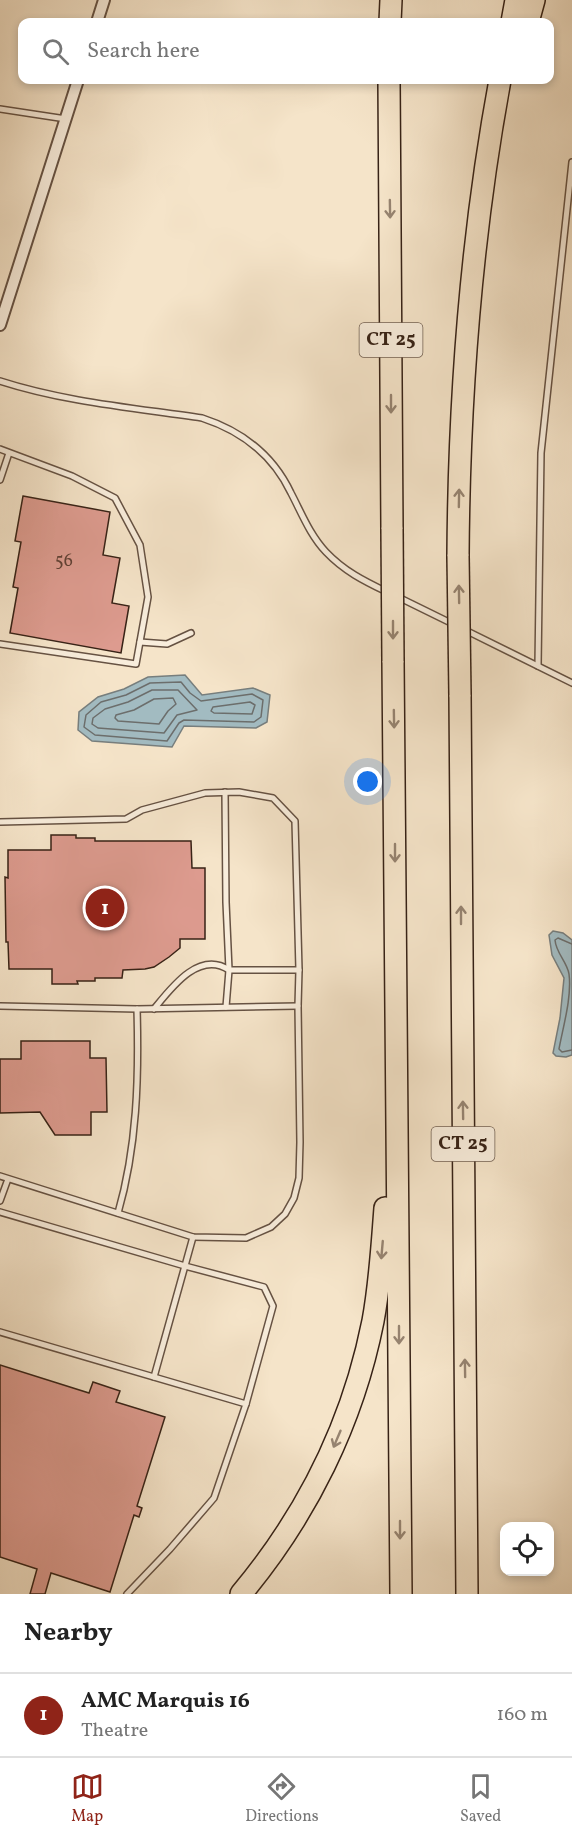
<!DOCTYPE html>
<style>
body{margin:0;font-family:Vollkorn,serif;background:#f6f6f6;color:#222}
.controls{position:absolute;right:18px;bottom:18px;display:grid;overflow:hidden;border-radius:12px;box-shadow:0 3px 9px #0003}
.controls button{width:54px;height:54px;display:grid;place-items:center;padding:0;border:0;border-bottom:2px solid #e0e0e0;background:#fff;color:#222;font:30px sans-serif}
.you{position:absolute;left:368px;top:782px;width:21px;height:21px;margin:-15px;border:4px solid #fff;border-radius:50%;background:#1a73e8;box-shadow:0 0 0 9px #1a73e833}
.badge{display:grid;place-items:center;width:39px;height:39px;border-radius:50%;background:#8f2418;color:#fff;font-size:20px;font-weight:700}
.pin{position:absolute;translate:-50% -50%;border:3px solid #fff;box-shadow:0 2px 6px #0006}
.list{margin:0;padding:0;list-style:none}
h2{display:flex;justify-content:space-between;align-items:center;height:78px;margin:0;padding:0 24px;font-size:26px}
h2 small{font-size:20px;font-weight:400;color:#767676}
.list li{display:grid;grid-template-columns:39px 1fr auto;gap:18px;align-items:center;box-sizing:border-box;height:84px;padding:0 24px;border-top:2px solid #e0e0e0}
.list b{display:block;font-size:22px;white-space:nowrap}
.list p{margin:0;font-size:20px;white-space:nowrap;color:#767676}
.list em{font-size:20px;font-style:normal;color:#767676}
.icon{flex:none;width:33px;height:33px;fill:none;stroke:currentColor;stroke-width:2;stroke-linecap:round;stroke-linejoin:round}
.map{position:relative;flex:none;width:572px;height:1594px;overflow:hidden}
.search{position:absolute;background:#fff;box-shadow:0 3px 9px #0003;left:18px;right:18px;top:18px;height:66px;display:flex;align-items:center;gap:15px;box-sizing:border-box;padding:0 21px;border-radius:12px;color:#767676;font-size:22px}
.sheet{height:162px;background:#fff}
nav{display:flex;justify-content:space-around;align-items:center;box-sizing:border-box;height:84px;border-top:2px solid #e0e0e0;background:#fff;font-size:16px;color:#767676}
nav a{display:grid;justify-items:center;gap:3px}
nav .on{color:#8f2418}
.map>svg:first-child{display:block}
.water{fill:#a2bbc1;stroke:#777e7d;stroke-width:1.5}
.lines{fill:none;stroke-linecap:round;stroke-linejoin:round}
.shore{stroke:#6c6e6c;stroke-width:1.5}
.building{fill:#dd9b8f;stroke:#372216;stroke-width:1.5}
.lane-casing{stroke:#665243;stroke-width:8}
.street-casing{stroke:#665243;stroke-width:14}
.highway-casing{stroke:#372216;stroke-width:24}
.lane{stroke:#f8eddc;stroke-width:5}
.street{stroke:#f8eddc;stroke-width:10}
.highway{stroke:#f5e4c9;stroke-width:21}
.highway-bridge-casing{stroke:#372216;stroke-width:24;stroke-linecap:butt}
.highway-bridge{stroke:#f5e4c9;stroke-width:21}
.oneway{stroke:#968370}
.labels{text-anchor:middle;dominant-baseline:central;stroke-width:4.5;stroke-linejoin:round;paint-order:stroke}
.number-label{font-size:18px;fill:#604034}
.shield{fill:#f8eddc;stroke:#715f51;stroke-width:1.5}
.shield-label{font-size:20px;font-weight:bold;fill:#372216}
</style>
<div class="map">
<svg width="572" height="1594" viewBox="0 0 572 1594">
<rect width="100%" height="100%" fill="#f5e4c9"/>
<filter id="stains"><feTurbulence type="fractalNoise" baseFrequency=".00333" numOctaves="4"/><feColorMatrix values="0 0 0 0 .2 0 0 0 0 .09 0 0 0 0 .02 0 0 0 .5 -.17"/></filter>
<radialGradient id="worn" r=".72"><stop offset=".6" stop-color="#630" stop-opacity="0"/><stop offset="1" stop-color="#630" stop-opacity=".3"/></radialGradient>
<!-- water -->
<g class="water">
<path d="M185,675L202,695L253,688L270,695L267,722L256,728L184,726L172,747L92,741L78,730L79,712L98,697L124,689L148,677Z"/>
<path d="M553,931L563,933L572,940V1055L566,1057L556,1056L553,1053L560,1018L564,978L552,955L549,935Z"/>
</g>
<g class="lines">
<!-- shore -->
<g class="shore">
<path d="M181,682L190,693L201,701L252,694L263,700L261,717L254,722L184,720L179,723L167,741L95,735L84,727L86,715L101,702L126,695L150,683Z"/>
<path d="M178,690L197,710L177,715L164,733L98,728L92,724L93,718L105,709L128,702L152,690Z"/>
<path d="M173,698L176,704L168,711L159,724L118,721L115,718L116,715L134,710L154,699Z"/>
<path d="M250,702L255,705L252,714L214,713L211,711L213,707Z"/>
<path d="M572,944L558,938L555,940C556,953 567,962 569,974C572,997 563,1027 559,1049L562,1052L572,1050"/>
</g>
</g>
<!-- building -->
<g class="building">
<path d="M23,496L110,512L103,555L120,558L112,603L129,606L121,653L10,633L18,588L13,587L21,542L15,541Z"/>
<path d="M51,835H76V838H95V841H191L192,868H205V939H180V948L169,957L154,967L145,969L123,970L122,978H95V981H77L78,984H52V969H9L8,942H6L5,877L8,878V850H51Z"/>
<path d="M21,1041H90V1058H106L107,1112H91V1135H55L40,1112L0,1113V1059H21Z"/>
<path d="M0,1365L89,1393L93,1382L120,1391L116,1402L165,1417L137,1506L142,1508L139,1517L134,1515L110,1592L51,1573L45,1594H30L37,1569L0,1557Z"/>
</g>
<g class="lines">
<!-- lane casing -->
<g class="lane-casing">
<g id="lane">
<path d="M0,109L66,119"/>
<path d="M0,381C65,402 135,408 202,418C242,431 273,455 291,493C302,514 310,535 326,552C344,571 364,581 387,592"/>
<path d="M0,449L72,476L115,498L140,545L148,597L136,664L0,644"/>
<path d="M0,480L9,453"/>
<path d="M398,597L455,625"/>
<path d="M463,629L572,683"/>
<path d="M140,642L167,644L191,633"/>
<path d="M538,666L541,453L572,162"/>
<path d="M225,792L226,902L229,970L226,1007"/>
<path d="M0,822L126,819L142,810L205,793L239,792L273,798L295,821L299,970L298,1006L300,1142L299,1178L294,1198L285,1214L271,1227L246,1238L193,1237L0,1176"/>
<path d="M0,1006L137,1009L298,1006"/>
<path d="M154,1009C171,988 199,950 229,970H299"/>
<path d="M0,1201L8,1179"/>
<path d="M0,1212L185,1266L264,1287L273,1306L246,1404"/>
<path d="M118,1213C137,1147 139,1078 137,1009"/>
<path d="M0,1332L246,1404L214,1498L170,1549L127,1594"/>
<path d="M154,1377L193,1237"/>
</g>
</g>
<!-- street casing -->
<g class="street-casing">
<g id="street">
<path d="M97,22L104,0"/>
<path d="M0,325L78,80"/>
</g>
</g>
<!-- highway casing -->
<g class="highway-casing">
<g id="highway">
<path d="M390,22L391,0"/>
<path d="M512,22L516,0"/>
<path d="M528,22L534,0"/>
<path d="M389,80L392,529"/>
<path d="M458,556C459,396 471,237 500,80"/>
<path d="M393,661L401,1594"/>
<path d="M460,695L467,1594"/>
<path d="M241,1594C307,1515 353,1422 373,1321C380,1284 382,1246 385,1208"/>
</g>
</g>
<!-- lane -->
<use href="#lane" class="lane"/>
<!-- street -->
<use href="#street" class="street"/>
<!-- highway -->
<use href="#highway" class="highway"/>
<!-- highway-bridge casing -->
<g class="highway-bridge-casing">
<g id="highway-bridge">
<path d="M392,529L393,661"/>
<path d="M458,556L460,695"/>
</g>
</g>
<!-- highway-bridge -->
<use href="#highway-bridge" class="highway-bridge"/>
</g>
<!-- one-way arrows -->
<defs><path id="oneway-shaft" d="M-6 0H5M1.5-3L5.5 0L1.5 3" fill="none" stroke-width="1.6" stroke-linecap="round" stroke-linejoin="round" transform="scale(1.5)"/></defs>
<g class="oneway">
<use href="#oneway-shaft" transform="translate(390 209) rotate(89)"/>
<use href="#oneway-shaft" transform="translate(391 404) rotate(90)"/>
<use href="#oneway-shaft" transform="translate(459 498) rotate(-89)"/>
<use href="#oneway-shaft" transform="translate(459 594) rotate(-91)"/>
<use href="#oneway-shaft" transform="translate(393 630) rotate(90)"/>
<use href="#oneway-shaft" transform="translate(394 719) rotate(89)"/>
<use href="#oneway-shaft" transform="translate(395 853) rotate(90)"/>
<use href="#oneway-shaft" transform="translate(461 915) rotate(-90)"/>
<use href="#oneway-shaft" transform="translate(463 1110) rotate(-91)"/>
<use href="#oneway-shaft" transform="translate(382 1250) rotate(95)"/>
<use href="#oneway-shaft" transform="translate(399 1335) rotate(90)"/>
<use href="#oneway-shaft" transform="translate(465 1368) rotate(-91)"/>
<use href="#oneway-shaft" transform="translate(337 1439) rotate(113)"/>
<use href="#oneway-shaft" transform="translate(400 1530) rotate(90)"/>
</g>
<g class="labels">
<!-- number labels -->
<g class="number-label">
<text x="64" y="561">56</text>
</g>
<!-- shield labels -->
<g class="shield">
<rect x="359.5" y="323" width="63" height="34" rx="4.5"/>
<rect x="431.5" y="1127" width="63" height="34" rx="4.5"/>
</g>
<g class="shield-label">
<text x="391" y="340">CT 25</text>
<text x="463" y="1144">CT 25</text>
</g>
</g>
<rect width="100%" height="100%" filter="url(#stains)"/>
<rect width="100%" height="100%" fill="url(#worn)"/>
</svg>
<div class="controls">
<button><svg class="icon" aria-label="locate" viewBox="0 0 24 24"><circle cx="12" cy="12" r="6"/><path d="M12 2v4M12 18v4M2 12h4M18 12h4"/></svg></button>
</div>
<div class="you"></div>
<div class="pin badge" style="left:105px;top:908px">1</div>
<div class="search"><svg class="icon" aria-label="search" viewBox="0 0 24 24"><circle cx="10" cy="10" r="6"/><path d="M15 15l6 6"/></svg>Search here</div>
</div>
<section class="sheet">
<h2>Nearby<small></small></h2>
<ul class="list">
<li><span class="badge">1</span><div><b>AMC Marquis 16</b><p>Theatre</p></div><em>160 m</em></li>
</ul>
</section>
<nav>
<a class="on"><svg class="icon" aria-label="map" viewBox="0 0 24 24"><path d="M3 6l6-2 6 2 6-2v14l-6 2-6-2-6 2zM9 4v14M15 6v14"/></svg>Map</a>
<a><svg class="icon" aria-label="directions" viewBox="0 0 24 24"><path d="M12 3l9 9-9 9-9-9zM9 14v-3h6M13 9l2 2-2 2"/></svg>Directions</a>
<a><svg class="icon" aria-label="saved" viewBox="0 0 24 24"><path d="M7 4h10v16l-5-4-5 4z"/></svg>Saved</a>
</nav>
